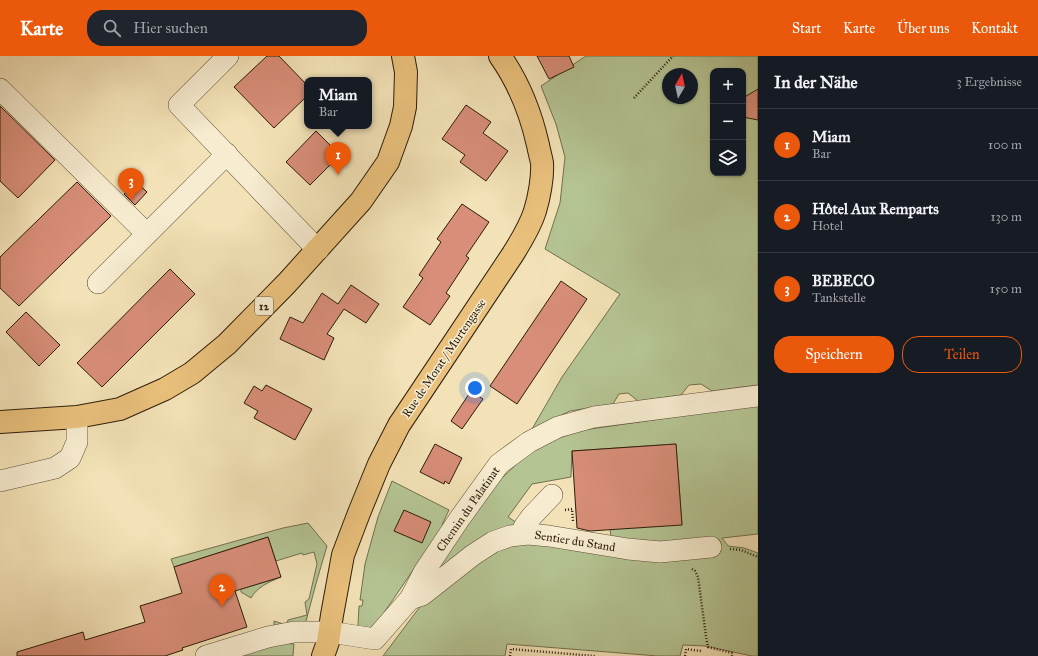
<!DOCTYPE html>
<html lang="de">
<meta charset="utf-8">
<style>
body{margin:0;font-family:"IM FELL Great Primer",serif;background:#20242c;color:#f1f3f6}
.controls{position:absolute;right:12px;top:12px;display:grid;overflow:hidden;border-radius:8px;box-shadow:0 1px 3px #0004}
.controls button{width:36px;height:36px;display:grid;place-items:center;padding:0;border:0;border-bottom:1px solid #363941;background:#171b24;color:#f1f3f6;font:20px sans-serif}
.compass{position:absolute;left:662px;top:12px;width:36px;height:36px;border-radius:50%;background:#171b24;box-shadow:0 1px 3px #0004;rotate:9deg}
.you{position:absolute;left:475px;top:332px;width:14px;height:14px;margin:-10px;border:3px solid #fff;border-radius:50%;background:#1a73e8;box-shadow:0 0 0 6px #1a73e833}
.badge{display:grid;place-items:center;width:26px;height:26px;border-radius:50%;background:#ea580c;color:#fff;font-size:13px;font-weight:700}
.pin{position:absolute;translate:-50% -33px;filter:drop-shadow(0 1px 2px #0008)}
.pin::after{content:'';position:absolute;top:21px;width:14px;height:12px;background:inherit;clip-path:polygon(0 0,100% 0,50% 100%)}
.popup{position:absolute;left:304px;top:21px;width:68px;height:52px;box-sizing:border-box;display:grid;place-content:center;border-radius:8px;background:#171b24;filter:drop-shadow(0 1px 3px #0005);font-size:13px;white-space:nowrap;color:#9ea1a6}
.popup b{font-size:15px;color:#f1f3f6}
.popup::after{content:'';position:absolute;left:50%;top:100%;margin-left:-8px;border:8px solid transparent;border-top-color:#171b24}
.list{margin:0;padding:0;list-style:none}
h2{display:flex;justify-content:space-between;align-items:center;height:52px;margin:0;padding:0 16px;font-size:17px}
h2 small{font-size:13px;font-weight:400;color:#9ea1a6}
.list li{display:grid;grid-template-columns:26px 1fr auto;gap:12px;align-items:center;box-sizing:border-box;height:72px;padding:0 16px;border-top:1px solid #363941}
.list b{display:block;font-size:15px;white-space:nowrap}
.list p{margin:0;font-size:13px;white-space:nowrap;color:#9ea1a6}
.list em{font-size:13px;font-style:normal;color:#9ea1a6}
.actions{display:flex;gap:8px;padding:12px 16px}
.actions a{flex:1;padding:9px 0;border:1px solid #ea580c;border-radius:16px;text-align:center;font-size:14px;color:#ea580c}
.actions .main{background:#ea580c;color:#fff}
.icon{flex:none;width:22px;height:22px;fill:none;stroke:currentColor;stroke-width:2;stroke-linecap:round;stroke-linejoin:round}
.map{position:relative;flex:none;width:758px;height:600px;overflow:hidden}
header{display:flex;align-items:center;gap:24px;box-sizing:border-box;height:56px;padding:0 20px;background:#ea580c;color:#fff}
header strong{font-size:19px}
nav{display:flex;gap:22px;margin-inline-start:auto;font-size:14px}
.search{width:280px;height:36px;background:#20242c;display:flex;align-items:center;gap:10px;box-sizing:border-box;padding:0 14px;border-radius:16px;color:#9ea1a6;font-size:15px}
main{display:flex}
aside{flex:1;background:#171b24}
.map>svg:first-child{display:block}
.green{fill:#b5c493;stroke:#70704e;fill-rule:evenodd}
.building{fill:#d88e78;stroke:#2c1c09}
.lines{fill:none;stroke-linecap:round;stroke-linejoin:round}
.minor-casing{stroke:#5e4e34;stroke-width:22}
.major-casing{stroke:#2c1c09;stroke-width:24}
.path{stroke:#2c1c09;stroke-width:2.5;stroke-dasharray:1 2;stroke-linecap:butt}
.minor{stroke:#f7ecd0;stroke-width:21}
.major{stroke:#eac17c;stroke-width:22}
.labels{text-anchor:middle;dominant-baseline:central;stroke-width:3;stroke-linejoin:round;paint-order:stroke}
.shield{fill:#f7ecd0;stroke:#695a45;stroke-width:1}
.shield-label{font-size:11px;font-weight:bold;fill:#2c1c09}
.street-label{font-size:12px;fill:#2c1c09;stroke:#f7ecd0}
</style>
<header>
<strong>Karte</strong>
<div class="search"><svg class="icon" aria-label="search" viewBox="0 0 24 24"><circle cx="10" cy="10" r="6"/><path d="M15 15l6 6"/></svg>Hier suchen</div>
<nav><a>Start</a><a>Karte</a><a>Über uns</a><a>Kontakt</a></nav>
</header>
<main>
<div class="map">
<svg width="758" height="600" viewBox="0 0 758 600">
<rect width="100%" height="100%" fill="#f3e2b7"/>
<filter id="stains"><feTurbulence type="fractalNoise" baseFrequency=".005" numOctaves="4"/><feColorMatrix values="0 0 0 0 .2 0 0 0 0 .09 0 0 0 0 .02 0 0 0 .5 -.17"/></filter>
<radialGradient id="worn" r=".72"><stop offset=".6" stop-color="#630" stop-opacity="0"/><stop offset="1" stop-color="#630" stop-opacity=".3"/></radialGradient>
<!-- green -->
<g class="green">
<path d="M586,0H758V329L712,335L701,328L689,329L681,339L638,345L628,337L619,338L613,348L570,355L532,373L562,321L620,238L545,193L560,147L565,101L556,68L541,30ZM713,15H743V117H713ZM668,18H692V42H668Z"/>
<path d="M758,349V478L722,482L728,490L744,492L758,497V600H752L705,590L683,589L680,600H658L507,588L505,600H383L425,544L499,489L611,482L610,473L682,468L676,388L572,395L571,421L532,428L508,461L520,469L427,530L484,443L500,424L525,400L553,384L583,374Z"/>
<path d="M392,425L449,454L442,469L443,470L375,570L369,572L359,571L358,569L359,550H362L363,544H360L365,508L378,461Z"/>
<path d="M308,467L327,490L317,524L306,565L303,568L274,572V565L286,569L288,564L307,559L305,546L309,543L317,508L314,496L303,499L302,497L276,505L268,481L174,511L171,503L283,472Z"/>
<path d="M281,521C269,526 257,531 251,542L241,536V533Z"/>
<path d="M281,587L294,588L293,600H229Z"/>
</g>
<!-- building -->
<g class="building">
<path d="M267,0H279L307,29V40L274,72L234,31Z"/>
<path d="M537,0H569L574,11L549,23Z"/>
<path d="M758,33V64L743,61V42Z"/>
<path d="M466,49L491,66L483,77L508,95L486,125L460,106L465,99L442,83Z"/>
<path d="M0,50L55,104L18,142L0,125Z"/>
<path d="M316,75L340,99L310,129L286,106Z"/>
<path d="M77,126L111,160L19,250L0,232V201Z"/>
<path d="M136,126L147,136L135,149L124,138Z"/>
<path d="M462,148L489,166L466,200L469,202L446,237L450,240L430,269L403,251L423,222L419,219L441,186L437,183Z"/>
<path d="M170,213L195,238L102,331L77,307Z"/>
<path d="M561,225L587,243L517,348L490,330Z"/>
<path d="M351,229L379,248L366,267L344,253L327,278L334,282L324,304L280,283L290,261L303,267L322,237L338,248Z"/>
<path d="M26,256L60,289L39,310L6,276Z"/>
<path d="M266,329L312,353L295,384L254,362L258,355L244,347L254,330L262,335Z"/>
<path d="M471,335L483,343L462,373L451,365Z"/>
<path d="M435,388L462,402L449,428L445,425L444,428L420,416Z"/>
<path d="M676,388L682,469L590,475L577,472L572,395Z"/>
<path d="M404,454L431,466L422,487L394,475Z"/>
<path d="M268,481L281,521L235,535L247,571L182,592L183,594L165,600H17V596L83,576L85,584L145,566L140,550L182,537L174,511Z"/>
</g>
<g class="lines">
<!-- minor casing -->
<g class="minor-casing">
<g id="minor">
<path d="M228,0L179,49L318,194"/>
<path d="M0,33L147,178"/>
<path d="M98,227L227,98"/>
<path d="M0,425L55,412L70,402L77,386V361"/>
<path d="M524,478V471L532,460L552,439"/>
<path d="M410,543L422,539L473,499L493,486L510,480L528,478L549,480L628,493L660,496L711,491"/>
<path d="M206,600L268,581L294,576H330L375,583L410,543L424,516L460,462L499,408L529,386L558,371L594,361L758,340"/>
</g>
</g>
<!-- major casing -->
<g class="major-casing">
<g id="major">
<path d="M0,366L77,361L120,353L165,333L192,317L227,288L287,227L361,145L388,106L401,70L405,51L406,16L403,0"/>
<path d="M323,600L328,586L332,559L343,499L359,457L379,408L399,369L513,198C521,185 530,171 535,155C539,142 543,121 542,107C541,101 539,95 538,89C531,58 519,27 500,0"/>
</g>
</g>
<!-- path -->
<g class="path">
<path d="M634,42L673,0"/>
<path d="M565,454L572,453L573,465"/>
<path d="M730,493L741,494L758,501"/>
<path d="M692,513L695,515L698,521L706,580L708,591L732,597V600"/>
<path d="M510,600L511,593L595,600"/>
<path d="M685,600L686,593L701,595"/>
</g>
<!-- minor -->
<use href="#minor" class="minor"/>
<!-- major -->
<use href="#major" class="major"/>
</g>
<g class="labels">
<!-- shield labels -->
<rect class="shield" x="255" y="241" width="18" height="18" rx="3"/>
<g class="shield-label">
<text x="264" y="250">12</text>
</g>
<!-- street labels -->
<g class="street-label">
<text transform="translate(444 302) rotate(-56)">Rue de Morat / Murtengasse</text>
<text transform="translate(468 453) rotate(-55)">Chemin du Palatinat</text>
<text transform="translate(575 485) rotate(9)">Sentier du Stand</text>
</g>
</g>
<rect width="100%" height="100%" filter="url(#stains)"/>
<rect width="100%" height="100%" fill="url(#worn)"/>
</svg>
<div class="controls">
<button>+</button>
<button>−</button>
<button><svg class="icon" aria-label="layers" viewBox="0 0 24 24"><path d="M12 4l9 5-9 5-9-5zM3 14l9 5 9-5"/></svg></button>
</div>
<svg class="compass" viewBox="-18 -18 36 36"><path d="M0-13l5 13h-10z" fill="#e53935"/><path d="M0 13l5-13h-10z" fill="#9ea1a6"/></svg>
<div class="you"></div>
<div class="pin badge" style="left:338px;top:119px">1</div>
<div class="popup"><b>Miam</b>Bar</div>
<div class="pin badge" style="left:222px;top:551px">2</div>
<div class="pin badge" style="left:131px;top:145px">3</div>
</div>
<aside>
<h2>In der Nähe<small>3 Ergebnisse</small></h2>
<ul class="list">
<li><span class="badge">1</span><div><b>Miam</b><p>Bar</p></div><em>100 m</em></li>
<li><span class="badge">2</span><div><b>Hôtel Aux Remparts</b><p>Hotel</p></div><em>130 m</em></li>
<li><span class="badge">3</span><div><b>BEBECO</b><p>Tankstelle</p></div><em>150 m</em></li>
</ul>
<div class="actions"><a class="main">Speichern</a><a>Teilen</a></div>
</aside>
</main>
